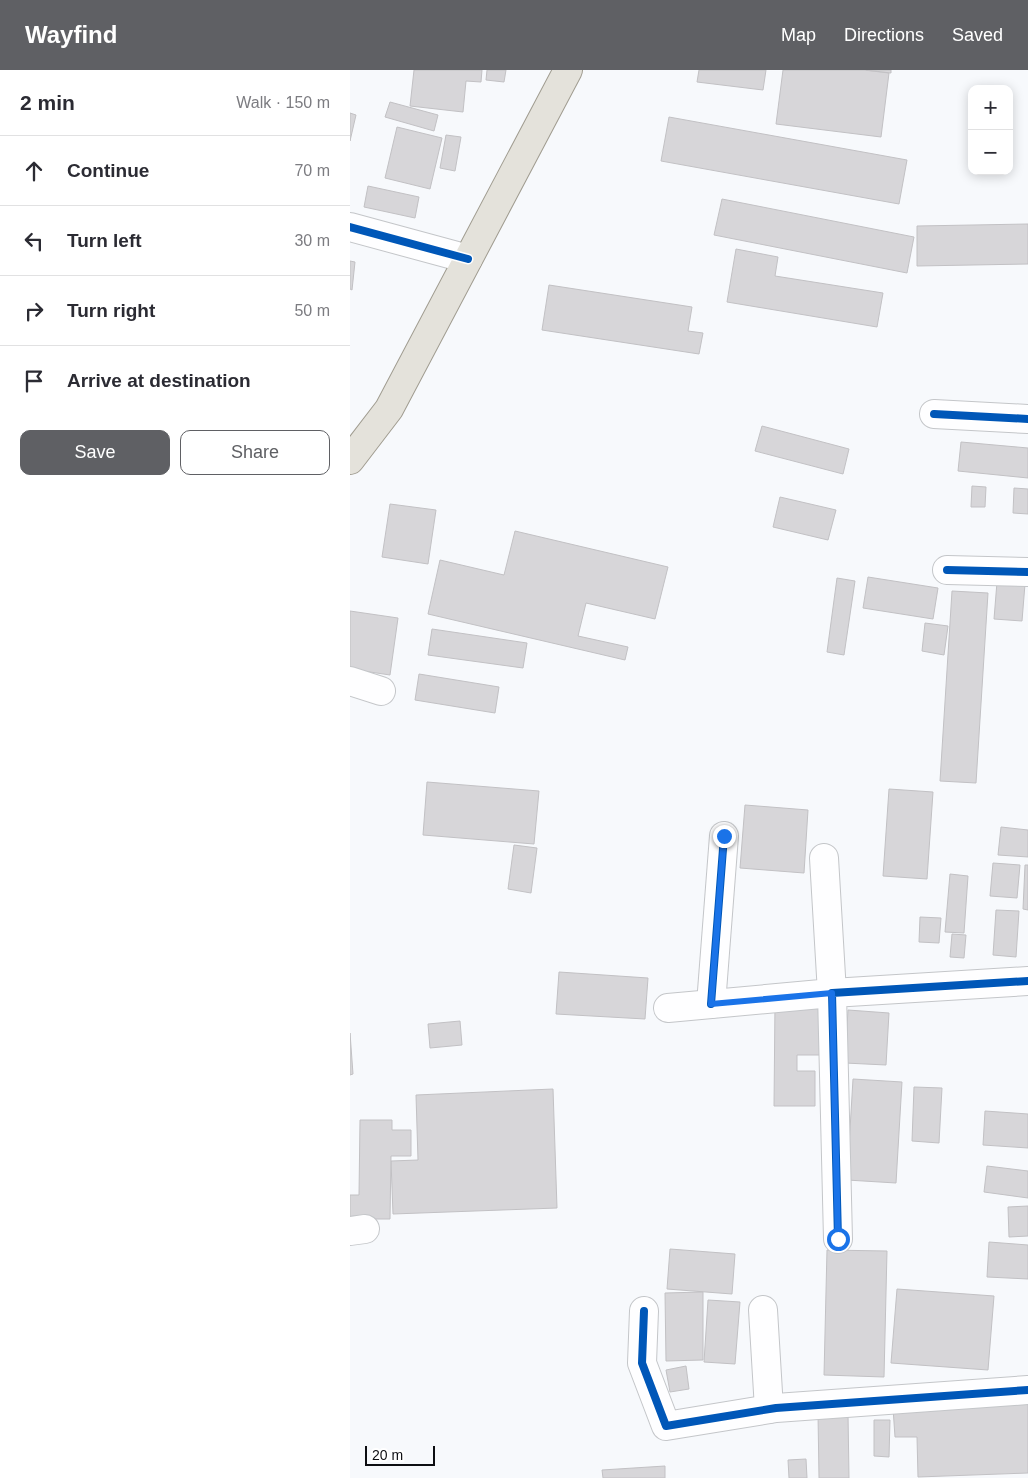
<!DOCTYPE html>
<meta charset="utf-8">
<style>
body{margin:0;font-family:Arial,sans-serif;background:#f2f2f3;color:#2b2b33}
.controls{position:absolute;right:15px;top:15px;display:grid;overflow:hidden;border-radius:10px;box-shadow:0 2px 12px #0003}
.controls button{width:45px;height:45px;display:grid;place-items:center;padding:0;border:0;border-bottom:1px solid #e1e1e2;background:#fff;color:#2b2b33;font:25px sans-serif}
.scale{position:absolute;left:15px;bottom:12px;width:70px;box-sizing:border-box;padding-left:5px;border:2px solid #0d0e12;border-top:0;font-size:14px;line-height:18px;white-space:nowrap;color:#0d0e12;-webkit-text-stroke:4px #fff;paint-order:stroke}
.stop{position:absolute;width:15px;height:15px;margin:-11px;border:4px solid #1a73e8;border-radius:50%;background:#fff}
.stop.end{background:#1a73e8;border-color:#fff;box-shadow:0 1px 5px #0008}
.list{margin:0;padding:0;list-style:none}
h2{display:flex;justify-content:space-between;align-items:center;height:65px;margin:0;padding:0 20px;font-size:21px}
h2 small{font-size:16px;font-weight:400;color:#7c7c81}
.list li{display:grid;grid-template-columns:32px 1fr auto;gap:15px;align-items:center;box-sizing:border-box;height:70px;padding:0 20px;border-top:1px solid #e1e1e2}
.list b{display:block;font-size:19px;white-space:nowrap}
.list em{font-size:16px;font-style:normal;color:#7c7c81}
.actions{display:flex;gap:10px;padding:15px 20px}
.actions a{flex:1;padding:11px 0;border:1px solid #5f6064;border-radius:10px;text-align:center;font-size:18px;color:#5f6064}
.actions .main{background:#5f6064;color:#fff}
.icon{flex:none;width:28px;height:28px;fill:none;stroke:currentColor;stroke-width:2;stroke-linecap:round;stroke-linejoin:round}
.map{position:relative;flex:none;width:678px;height:1408px;overflow:hidden}
header{display:flex;align-items:center;gap:30px;box-sizing:border-box;height:70px;padding:0 25px;background:#5f6064;color:#fff}
header strong{font-size:24px}
nav{display:flex;gap:28px;margin-inline-start:auto;font-size:18px}
main{display:flex}
aside{flex:1;background:#fff}
.map>svg:first-child{display:block}
.building{fill:#d7d6d9;stroke:#c2c1c4}
.lines{fill:none;stroke-linecap:round;stroke-linejoin:round}
.minor-casing{stroke:#c4c6c9;stroke-width:30}
.major-casing{stroke:#a09c90;stroke-width:30}
.minor{stroke:#fefeff;stroke-width:28}
.major{stroke:#e4e2db;stroke-width:28}
.cycleway-casing{stroke:#fff;stroke-width:11}
.cycleway{stroke:#0057b8;stroke-width:8}
.route{stroke:#1a73e8;stroke-width:6}
</style>
<header>
<strong>Wayfind</strong>
<nav><a>Map</a><a>Directions</a><a>Saved</a></nav>
</header>
<main>
<aside>
<h2>2 min<small>Walk · 150 m</small></h2>
<ul class="list">
<li><svg class="icon" aria-label="ahead" viewBox="0 0 24 24"><path d="M12 20V5M6 11l6-6 6 6"/></svg><div><b>Continue</b></div><em>70 m</em></li>
<li><svg class="icon" aria-label="left" viewBox="0 0 24 24"><path d="M17 20v-9H6M10 6l-5 5 5 5"/></svg><div><b>Turn left</b></div><em>30 m</em></li>
<li><svg class="icon" aria-label="right" viewBox="0 0 24 24"><path d="M7 20v-9h11M14 6l5 5-5 5"/></svg><div><b>Turn right</b></div><em>50 m</em></li>
<li><svg class="icon" aria-label="arrive" viewBox="0 0 24 24"><path d="M6 21V4h12l-3 4 3 4H6"/></svg><div><b>Arrive at destination</b></div></li>
</ul>
<div class="actions"><a class="main">Save</a><a>Share</a></div>
</aside>
<div class="map">
<svg width="678" height="1408" viewBox="0 0 678 1408">
<rect width="100%" height="100%" fill="#f7f9fc"/>
<!-- building -->
<g class="building">
<path d="M64,0H132L131,12L116,11L113,42L60,36Z"/>
<path d="M137,0H156L154,12L136,10Z"/>
<path d="M349,0H416L413,20L347,12Z"/>
<path d="M433,0H514L539,3L531,67L426,54Z"/>
<path d="M516,0H541V3Z"/>
<path d="M40,32L88,45L84,61L35,47Z"/>
<path d="M0,43L6,45L0,71Z"/>
<path d="M319,47L557,90L549,134L311,91Z"/>
<path d="M47,57L92,68L80,119L35,108Z"/>
<path d="M96,65L111,67L105,101L90,98Z"/>
<path d="M18,116L69,127L65,148L14,137Z"/>
<path d="M372,129L564,167L557,203L364,165Z"/>
<path d="M678,154V194L567,196V156Z"/>
<path d="M386,179L428,187L425,206L533,223L527,257L377,232Z"/>
<path d="M0,191L5,192L2,220L0,219Z"/>
<path d="M199,215L342,237L338,261L353,263L349,284L192,260Z"/>
<path d="M412,356L499,379L493,404L405,381Z"/>
<path d="M611,372L678,378V408L608,401Z"/>
<path d="M622,416L636,417L635,437H621Z"/>
<path d="M664,418L678,419V444L663,443Z"/>
<path d="M430,427L486,440L478,470L423,457Z"/>
<path d="M40,434L86,440L78,494L32,487Z"/>
<path d="M165,461L318,497L305,549L236,533L228,566L278,577L275,590L78,544L90,490L154,505Z"/>
<path d="M518,507L588,518L583,549L513,538Z"/>
<path d="M487,508L505,511L494,585L477,582Z"/>
<path d="M647,512L675,514L672,551L644,549Z"/>
<path d="M602,521L638,523L626,713L590,711Z"/>
<path d="M0,541L48,548L40,605L0,599Z"/>
<path d="M575,553L598,556L594,585L572,581Z"/>
<path d="M82,559L177,573L173,598L78,585Z"/>
<path d="M69,604L149,617L145,643L65,630Z"/>
<path d="M77,712L189,721L184,774L73,765Z"/>
<path d="M539,719L583,722L577,809L533,806Z"/>
<path d="M395,735L458,740L454,803L390,798Z"/>
<path d="M651,757L678,760V787L648,785Z"/>
<path d="M164,775L187,778L181,823L158,819Z"/>
<path d="M643,793L670,795L667,828L640,826Z"/>
<path d="M675,795H678V840L673,839Z"/>
<path d="M600,804L618,806L614,863L595,862Z"/>
<path d="M646,840L669,841L666,887L643,885Z"/>
<path d="M570,847L591,848L589,873L569,872Z"/>
<path d="M602,864L616,865L614,888L600,887Z"/>
<path d="M209,902L298,908L295,949L206,944Z"/>
<path d="M425,933H472V985H447V1001H465V1036H424Z"/>
<path d="M498,940L539,943L536,995L495,993Z"/>
<path d="M110,951L112,975L80,978L78,954Z"/>
<path d="M0,963L3,1004L0,1005Z"/>
<path d="M503,1009L552,1012L546,1113L497,1110Z"/>
<path d="M564,1017L592,1018L589,1073L562,1071Z"/>
<path d="M203,1019L207,1138L43,1144L41,1091L68,1090L66,1025Z"/>
<path d="M635,1041L678,1044V1078L633,1075Z"/>
<path d="M10,1050H42V1060H61V1086H41L40,1149H0V1125H9Z"/>
<path d="M637,1096L678,1101V1128L634,1122Z"/>
<path d="M678,1136V1166L659,1167L658,1137Z"/>
<path d="M639,1172L678,1175V1209L637,1207Z"/>
<path d="M320,1179L385,1184L382,1224L317,1219Z"/>
<path d="M477,1180L537,1181L534,1307L474,1305Z"/>
<path d="M547,1219L644,1226L638,1300L541,1293Z"/>
<path d="M353,1222V1290L316,1291L315,1223Z"/>
<path d="M358,1230L390,1232L385,1294L354,1292Z"/>
<path d="M336,1296L339,1319L320,1322L316,1300Z"/>
<path d="M678,1334V1403L568,1407L567,1367H545L543,1338Z"/>
<path d="M468,1344H498L499,1408H469Z"/>
<path d="M524,1350H540L539,1387L524,1386Z"/>
<path d="M456,1389L457,1408H439L438,1390Z"/>
<path d="M315,1396V1408H253L252,1400Z"/>
</g>
<g class="lines">
<!-- minor casing -->
<g class="minor-casing">
<g id="minor">
<path d="M0,157L118,189"/>
<path d="M584,344L678,349"/>
<path d="M597,500L678,502"/>
<path d="M0,611L31,621"/>
<path d="M361,934L374,766"/>
<path d="M318,938L482,923L474,788"/>
<path d="M0,1161L15,1159"/>
<path d="M488,1169L482,923L678,911"/>
<path d="M413,1240L419,1339"/>
<path d="M294,1241L292,1293L316,1356L426,1338L678,1320"/>
</g>
</g>
<!-- major casing -->
<g class="major-casing">
<path id="major" d="M0,390L39,339L218,0"/>
</g>
<!-- minor -->
<use href="#minor" class="minor"/>
<!-- major -->
<use href="#major" class="major"/>
<!-- cycleway casing -->
<g class="cycleway-casing">
<g id="cycleway">
<path d="M0,157L118,189"/>
<path d="M584,344L678,349"/>
<path d="M597,500L678,502"/>
<path d="M361,934L374,766"/>
<path d="M488,1169L482,923L678,911"/>
<path d="M294,1241L292,1293L316,1356L426,1338L678,1320"/>
</g>
</g>
<!-- cycleway -->
<use href="#cycleway" class="cycleway"/>
</g>
<g class="lines">
<!-- route -->
<path class="route" d="M374,766L361,934L482,923L488,1169"/>
</g>
</svg>
<div class="controls">
<button>+</button>
<button>−</button>
</div>
<div class="scale">20 m</div>
<div class="stop" style="left:488px;top:1169px"></div>
<div class="stop end" style="left:374px;top:766px"></div>
</div>
</main>
